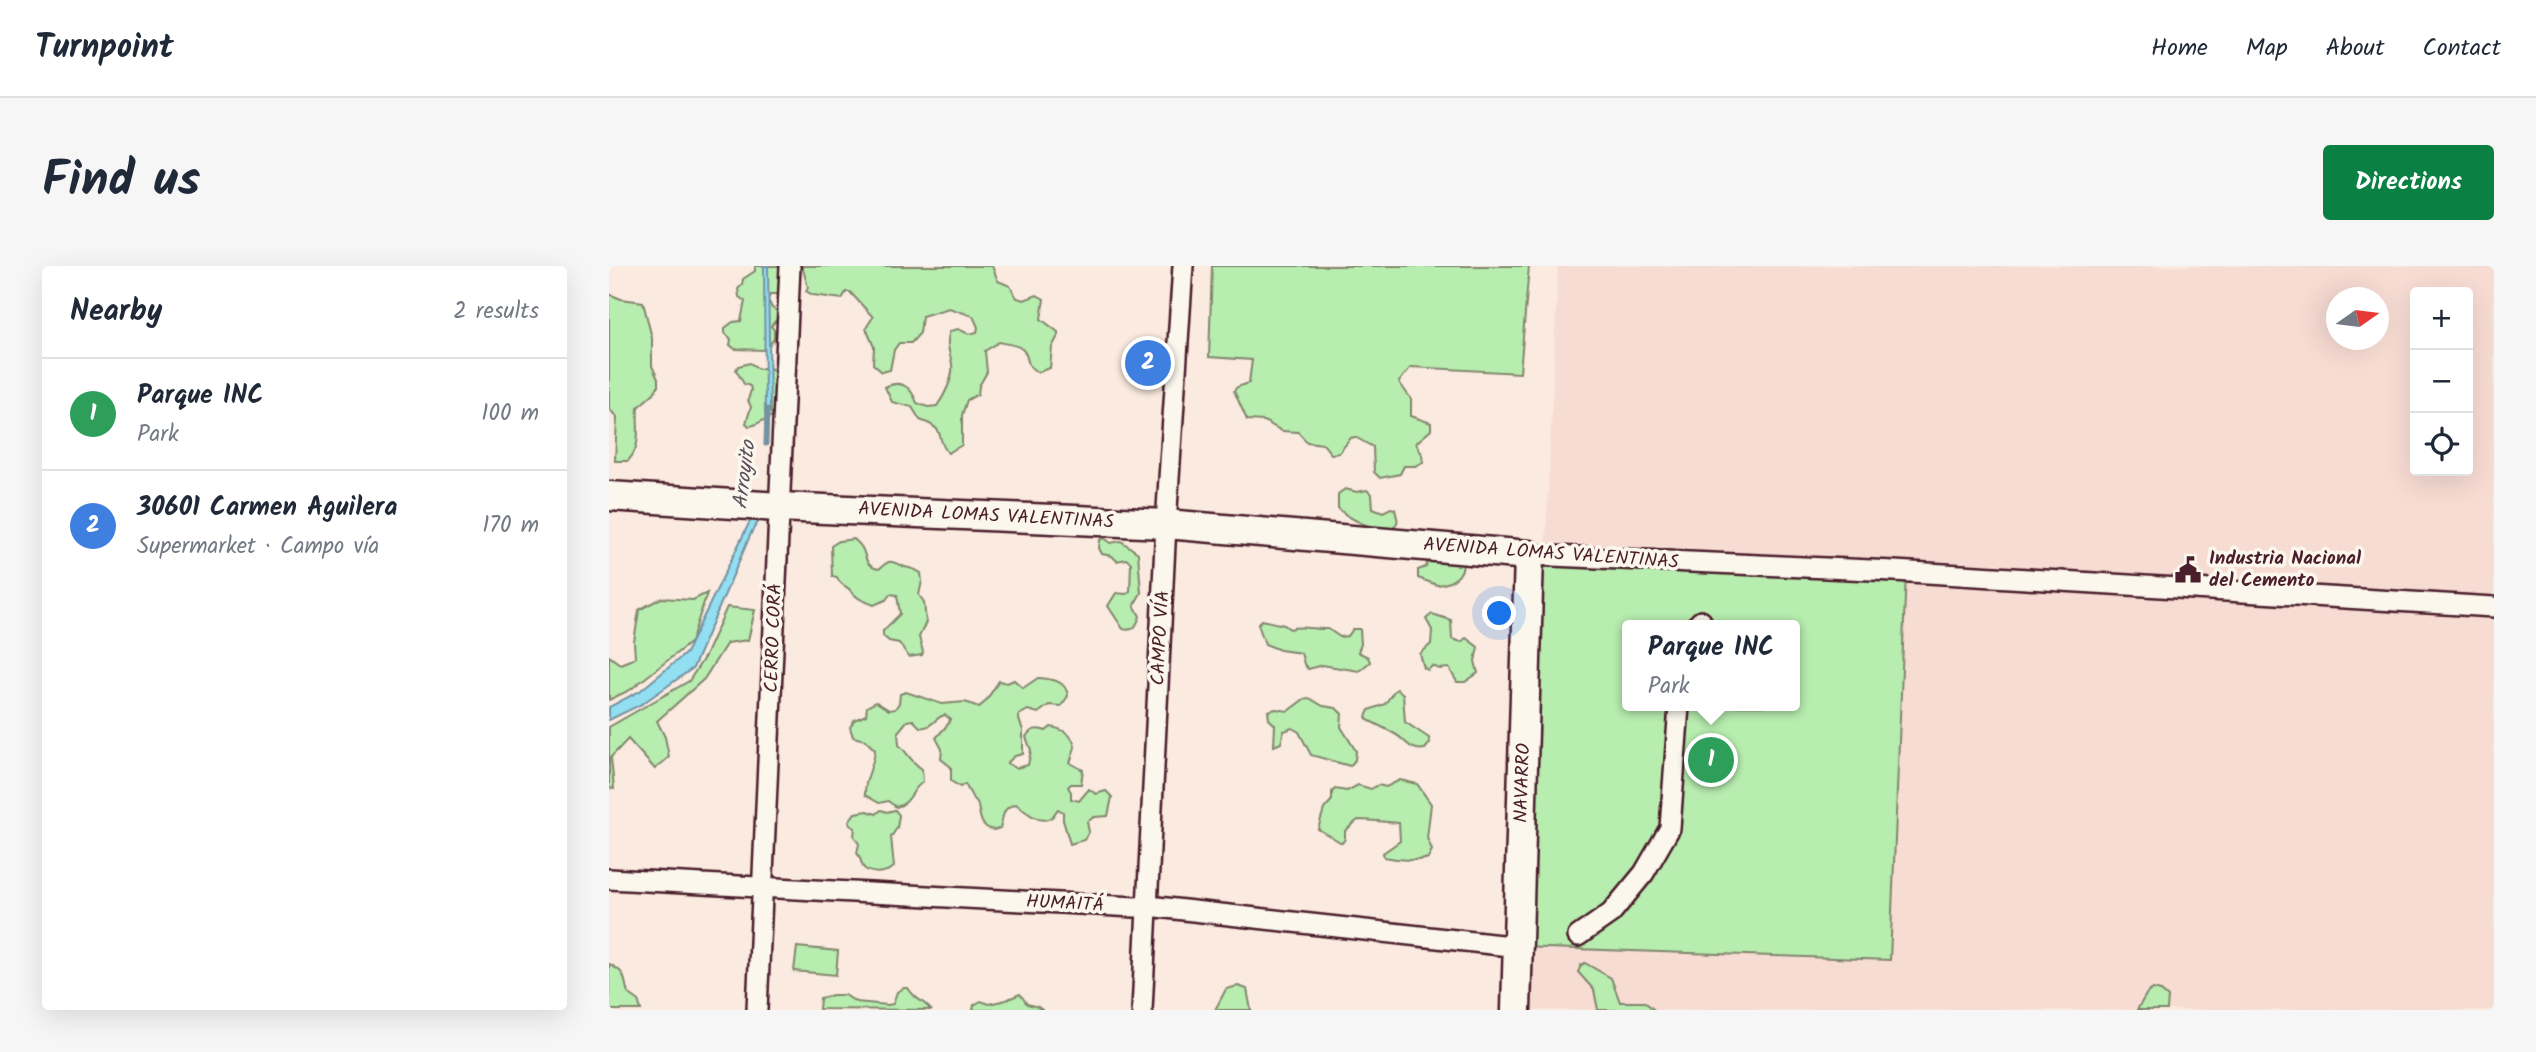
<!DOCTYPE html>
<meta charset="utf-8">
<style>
body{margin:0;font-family:Kalam,sans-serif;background:#f6f6f7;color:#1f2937}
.controls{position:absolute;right:21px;top:21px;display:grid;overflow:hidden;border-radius:7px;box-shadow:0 7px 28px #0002}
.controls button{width:63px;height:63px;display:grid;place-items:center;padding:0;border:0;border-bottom:2px solid #e0e1e3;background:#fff;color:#1f2937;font:35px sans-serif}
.compass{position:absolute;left:1717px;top:21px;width:63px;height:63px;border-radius:50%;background:#fff;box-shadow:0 7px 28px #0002;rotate:76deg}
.you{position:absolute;left:891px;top:348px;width:24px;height:24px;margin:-18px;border:5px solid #fff;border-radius:50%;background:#1a73e8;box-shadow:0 0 0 10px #1a73e833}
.badge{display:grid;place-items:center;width:46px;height:46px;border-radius:50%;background:#0b8043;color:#fff;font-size:23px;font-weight:700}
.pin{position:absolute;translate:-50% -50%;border:4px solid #fff;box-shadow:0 2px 7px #0006}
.popup{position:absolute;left:1013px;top:354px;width:178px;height:91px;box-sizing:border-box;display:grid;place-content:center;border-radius:7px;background:#fff;filter:drop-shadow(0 2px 5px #0005);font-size:23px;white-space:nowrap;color:#747a83}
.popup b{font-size:26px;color:#1f2937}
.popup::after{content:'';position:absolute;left:50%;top:100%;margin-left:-14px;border:14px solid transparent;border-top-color:#fff}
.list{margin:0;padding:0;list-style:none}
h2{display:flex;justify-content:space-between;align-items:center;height:91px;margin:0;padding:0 28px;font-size:30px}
h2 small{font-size:23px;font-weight:400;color:#747a83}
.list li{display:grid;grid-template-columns:46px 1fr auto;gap:21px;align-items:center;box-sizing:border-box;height:112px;padding:0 28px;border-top:2px solid #e0e1e3}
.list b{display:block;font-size:26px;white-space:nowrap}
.list p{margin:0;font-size:23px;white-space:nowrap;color:#747a83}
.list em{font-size:23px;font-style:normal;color:#747a83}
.icon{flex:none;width:38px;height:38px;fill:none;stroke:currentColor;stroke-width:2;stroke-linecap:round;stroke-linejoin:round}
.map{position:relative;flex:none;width:1885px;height:744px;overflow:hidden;border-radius:7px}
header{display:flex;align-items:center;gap:42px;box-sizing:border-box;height:98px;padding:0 35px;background:#fff;border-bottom:2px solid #e0e1e3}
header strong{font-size:33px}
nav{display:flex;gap:38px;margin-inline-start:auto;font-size:24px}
.intro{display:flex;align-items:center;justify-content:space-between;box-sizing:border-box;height:168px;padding:0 42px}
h1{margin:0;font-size:49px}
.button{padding:18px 32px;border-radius:7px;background:#0b8043;color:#fff;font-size:24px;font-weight:700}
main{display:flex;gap:42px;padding:0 42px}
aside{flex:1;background:#fff;border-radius:7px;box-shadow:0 7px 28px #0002}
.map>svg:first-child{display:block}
.built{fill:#f7dcd3;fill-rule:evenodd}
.green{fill:#b7edaf;stroke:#80866d;stroke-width:2;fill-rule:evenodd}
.water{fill:#91dff1;stroke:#7592a2;stroke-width:2}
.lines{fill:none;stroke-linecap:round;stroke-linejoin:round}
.stream{stroke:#7592a2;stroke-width:5}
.street-casing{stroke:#4a1f2b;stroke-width:24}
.secondary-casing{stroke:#4a1f2b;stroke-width:33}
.street{stroke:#fbf7ec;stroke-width:19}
.secondary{stroke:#fbf7ec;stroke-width:28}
.labels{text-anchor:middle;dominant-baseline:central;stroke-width:7;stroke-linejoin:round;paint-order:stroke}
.street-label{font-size:19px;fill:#4a1f2b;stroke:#fbf7ec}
.poi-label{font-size:19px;font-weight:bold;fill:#4a1f2b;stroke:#fbf7ec;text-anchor:start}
.water-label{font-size:21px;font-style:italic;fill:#5c4f5c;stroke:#fbf7ec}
</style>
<header>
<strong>Turnpoint</strong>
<nav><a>Home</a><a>Map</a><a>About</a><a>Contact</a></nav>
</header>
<div class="intro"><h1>Find us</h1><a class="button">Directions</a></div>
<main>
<aside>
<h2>Nearby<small>2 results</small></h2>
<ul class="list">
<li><span class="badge" style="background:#2e9e5b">1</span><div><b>Parque INC</b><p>Park</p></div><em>100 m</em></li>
<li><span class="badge" style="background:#3f7fe0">2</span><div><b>30601 Carmen Aguilera</b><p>Supermarket · Campo vía</p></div><em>170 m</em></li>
</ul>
</aside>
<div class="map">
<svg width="1885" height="744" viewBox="0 0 1885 744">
<rect width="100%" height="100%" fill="#fbeadf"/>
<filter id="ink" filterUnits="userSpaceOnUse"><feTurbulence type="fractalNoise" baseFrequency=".0143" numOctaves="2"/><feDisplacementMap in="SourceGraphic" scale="14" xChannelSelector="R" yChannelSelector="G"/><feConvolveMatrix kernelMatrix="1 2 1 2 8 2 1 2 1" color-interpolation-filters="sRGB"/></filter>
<g filter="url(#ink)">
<!-- built -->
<path class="built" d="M949,0H1885V744H909L910,681L938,253ZM1806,26H1859V205H1806ZM1728,32H1770V74H1728ZM1018,359H1186V440H1018Z"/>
<!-- green -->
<g class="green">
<path d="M146,0H172L171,28H161L159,34L163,42L170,46V51L162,60L165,64V73L156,84L126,83L121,79L122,73L116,67V62L124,56L132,55L136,35L130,31L129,23L133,19L134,13L146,5Z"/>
<path d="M193,0H383L389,15L401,20L408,32L415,34L428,29L435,33L432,53L449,66V70L443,81L441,102L429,106C414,99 422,91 413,83C408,78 397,78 390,76L376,85L378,106L370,120L369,128L358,134L353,149V179L339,187C325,171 340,164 311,154L303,141L283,136L276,121C293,113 302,121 308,137L319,141L328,140C335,130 345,112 343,98C341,86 336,79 341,65L349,63L360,68L368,66L369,61L364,50L340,42L313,50L311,67L302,77H290L285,84L281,104L273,106L264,98L265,81L257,62L264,51L241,26H237L233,33L204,29L197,25L199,21Z"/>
<path d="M603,0H920L911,107L802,101L790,116L802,133V150L822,157V164L807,177L813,188L814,196L807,200H795L791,208L771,212L765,206L764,181L746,171L742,172L730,187L722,188L714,178L698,176L689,166L673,165L655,155L638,154L625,125L628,121L640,117L643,94L600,91Z"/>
<path d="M0,28L12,33L34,36L43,72V100L49,113V120L45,127L29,141C27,162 34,178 19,195H6L8,151L0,143Z"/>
<path d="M141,97L150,103L159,101L170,107L167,150C157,149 150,160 140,160L137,157L142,141L139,134L142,124L141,120L135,118L127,104L129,100Z"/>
<path d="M736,223L748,226L758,224L763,229L764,242L774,246L782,242L786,243C789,258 791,253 782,265C767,265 739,253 729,242V228Z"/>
<path d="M495,272L502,277L512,275L529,287L532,327L525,339L531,350C528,359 525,366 514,363L499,340L507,327L517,328L521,325L522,297L517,293L508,295L503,290L493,288L490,282L491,274Z"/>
<path d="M245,273C248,276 251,278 253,282C258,291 255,300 270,303C284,291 281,296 296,301C304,303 304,302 312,307L313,315L310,329L315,336L317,356L310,371L314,386L313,389L300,391L290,377L280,375L274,370V365L291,348L288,329L281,328L277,334L265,339C251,333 251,335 240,323C234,318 231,319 228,311L223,310L222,280L230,275Z"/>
<path d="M920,289L1297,306L1281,694L910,681ZM1018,359H1186V440H1018Z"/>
<path d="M819,293L854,297C854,311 841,318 828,319L809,312V304L817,301Z"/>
<path d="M98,327L82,376L21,424L0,434V390L11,398L26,392L25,376L30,344L52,332L84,334Z"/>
<path d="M118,341L146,344L139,374L118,377L95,413L48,455L56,471L60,491L46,503L19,473L2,491L5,523L0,522V461L80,415L96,390Z"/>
<path d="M823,348L842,354L843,373L852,376L857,372L869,381L866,395L869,407L856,416H848L840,402L831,403L823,400L819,404L815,402L811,388L822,378L823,364L817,353Z"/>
<path d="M653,354L675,359L681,363C693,359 706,364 719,363L731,371L739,370L744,363H751L752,378L749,386L759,391L761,396L750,405L713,399L699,403L695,398L692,387L671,384L656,378L649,358Z"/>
<path d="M429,412C442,413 457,414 459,430L452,440L440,439L429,447L419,444L410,449C409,456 413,459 414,465C414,472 414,480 414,488L406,490L398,497L407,502L419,499L422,484L417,471C422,462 429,462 437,465L442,461C454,463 464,469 466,481L461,497L474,504L472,518H462L459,521L462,526V533L470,535L480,523L487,528L497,525L503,531L499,550L485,551L478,556L480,566L475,574L461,578L454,554V546L449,543C447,545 445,549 443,551C431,560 415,544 407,538C392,542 395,550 391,562L385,564C369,561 372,549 368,536L363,531L356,518L351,521L342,515V501L332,493L333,483L327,472L340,457L341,453L336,449C325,451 324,463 311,461L304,454L298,455L289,466L290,479C299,487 301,495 313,503L314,516C302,523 303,537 287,541L279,535L270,537L256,529C255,512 265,501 266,484L256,474L244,471L241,461L245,454L257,449L258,441L267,436L280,444L286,443L290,437L291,428L297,426L333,438L356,436L370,441L376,436L390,415L398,417L405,414L414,422Z"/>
<path d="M788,423L794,428L796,456L820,472L821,477L816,483C801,486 797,474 786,468C777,463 769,459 759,454L757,451L760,444L776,438L785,425Z"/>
<path d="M700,432L714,440L727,442L733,448L732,461L747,485L746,494L741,500L702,489L690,466L683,462L675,465L672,477L665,480L666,459L660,453L659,445L667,443L679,445L695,433Z"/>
<path d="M791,514L808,518L822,538L818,572L823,584L819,592C810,596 785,593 775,591L774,587L791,575L790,557C776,556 763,554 749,554L736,565V573L733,577L709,563L715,543L723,534V526L726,523L738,525L749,519L762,523L769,519L777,521Z"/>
<path d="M272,544L278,546L286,544L290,549L288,562L282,571L285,601C277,607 265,609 256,603C251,599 253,592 248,587L250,578L245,570L246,562L241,559L240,555L246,547L259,545L267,548Z"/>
<path d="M188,681L229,685L227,709L185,705Z"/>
<path d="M976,697L1002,712L1011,736H1036L1045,744H989L985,724L969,706L972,699Z"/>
<path d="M0,698C18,707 14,711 19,727L29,734L32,744H0Z"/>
<path d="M629,720L638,723L642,744H606L617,723Z"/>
<path d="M295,722H299C308,736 313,733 322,744L210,743L211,732L224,729H236L247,736L279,739L284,738L288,726Z"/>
<path d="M1544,723L1552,725L1559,731L1558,744H1528L1538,727Z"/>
<path d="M411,728L418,738L429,741L433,744H364L365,739L372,735L380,738L397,734Z"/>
</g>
<!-- water -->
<g class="water">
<path d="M155,0H159L161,147L156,148Z"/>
<path d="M143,251L152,252L143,265L84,402L33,438L0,454V441L31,425L77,387Z"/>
</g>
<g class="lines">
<!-- stream -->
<path class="stream" d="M157,178L158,143"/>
<!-- street casing -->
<g class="street-casing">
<g id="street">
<path d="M920,289L1285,305L1885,341"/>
<path d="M1088,359L1092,355"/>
<path d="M0,613L526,641L539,640L910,681"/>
<path d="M969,670L1002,647L1035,607L1061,562L1070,440"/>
<path d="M148,744L181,0"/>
<path d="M533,744L557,258L574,0"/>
</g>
</g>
<!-- secondary casing -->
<g class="secondary-casing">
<path id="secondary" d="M0,230L170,241L557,258L920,289L907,744"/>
</g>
<!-- street -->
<use href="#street" class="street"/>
<!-- secondary -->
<use href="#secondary" class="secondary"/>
</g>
</g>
<!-- icons -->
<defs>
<g id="civic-bare" transform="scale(2.1)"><path d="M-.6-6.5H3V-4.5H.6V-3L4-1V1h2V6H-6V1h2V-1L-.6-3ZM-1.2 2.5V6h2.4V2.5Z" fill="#4a1f2b" stroke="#fbf7ec" stroke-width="2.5" paint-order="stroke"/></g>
</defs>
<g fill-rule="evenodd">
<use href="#civic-bare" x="1579" y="304"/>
</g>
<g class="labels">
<!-- street labels -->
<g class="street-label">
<text transform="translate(377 250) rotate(3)">AVENIDA LOMAS VALENTINAS</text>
<text transform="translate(942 288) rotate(4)">AVENIDA LOMAS VALENTINAS</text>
<text transform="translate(165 372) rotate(-88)">CERRO CORÁ</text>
<text transform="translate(552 372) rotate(-87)">CAMPO VÍA</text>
<text transform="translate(914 517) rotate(-88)">NAVARRO</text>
<text transform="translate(456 638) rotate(3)">HUMAITÁ</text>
</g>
<!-- poi labels -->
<g class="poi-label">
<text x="1600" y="293">Industria Nacional<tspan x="1600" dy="22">del Cemento</tspan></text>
</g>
<!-- water labels -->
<g class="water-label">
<text transform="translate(136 209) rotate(-83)">Arroyito</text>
</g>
</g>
</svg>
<div class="controls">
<button>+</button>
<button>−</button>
<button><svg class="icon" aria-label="locate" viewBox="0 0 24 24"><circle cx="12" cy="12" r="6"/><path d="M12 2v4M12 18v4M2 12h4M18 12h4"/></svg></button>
</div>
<svg class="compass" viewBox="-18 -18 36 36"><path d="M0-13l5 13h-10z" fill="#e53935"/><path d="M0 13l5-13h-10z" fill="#747a83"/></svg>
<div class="you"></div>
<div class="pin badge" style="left:1102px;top:494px;background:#2e9e5b">1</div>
<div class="popup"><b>Parque INC</b>Park</div>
<div class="pin badge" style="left:539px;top:97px;background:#3f7fe0">2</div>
</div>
</main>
